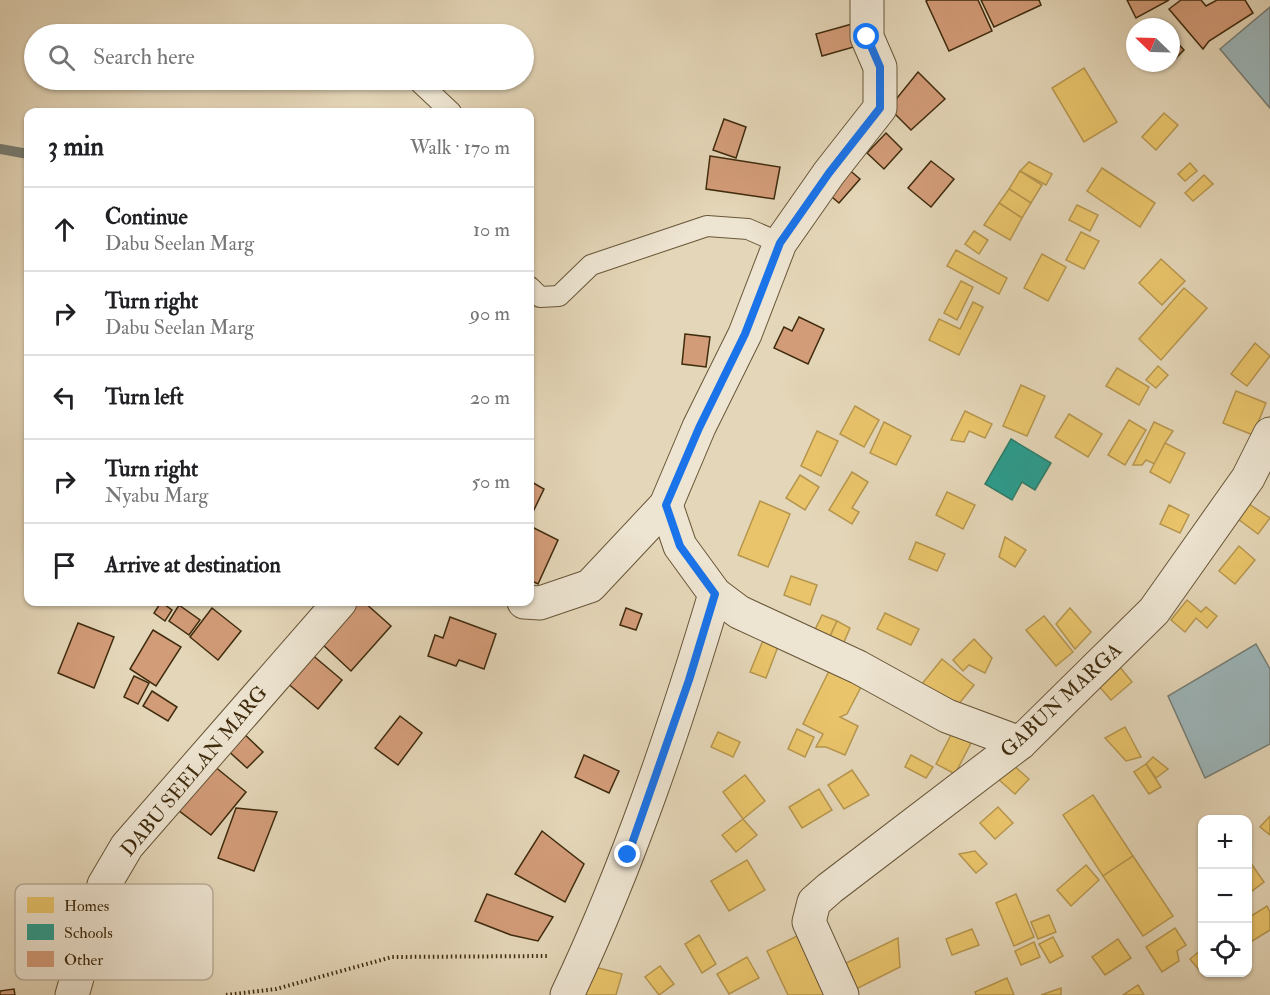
<!DOCTYPE html>
<meta charset="utf-8">
<style>
body{margin:0;font-family:"IM FELL Double Pica",serif;background:#f6f6f6;color:#202124}
.controls{position:absolute;right:18px;bottom:18px;display:grid;overflow:hidden;border-radius:12px;box-shadow:0 2px 4px #0004}
.controls button{width:54px;height:54px;display:grid;place-items:center;padding:0;border:0;border-bottom:2px solid #e0e0e0;background:#fff;color:#202124;font:30px sans-serif}
.compass{position:absolute;left:1126px;top:18px;width:54px;height:54px;border-radius:50%;background:#fff;box-shadow:0 2px 4px #0004;rotate:293deg}
.stop{position:absolute;width:18px;height:18px;margin:-14px;border:4px solid #1a73e8;border-radius:50%;background:#fff}
.stop.end{background:#1a73e8;border-color:#fff;box-shadow:0 2px 6px #0008}
.list{margin:0;padding:0;list-style:none}
h2{display:flex;justify-content:space-between;align-items:center;height:78px;margin:0;padding:0 24px;font-size:26px}
h2 small{font-size:20px;font-weight:400;color:#757577}
.list li{display:grid;grid-template-columns:39px 1fr auto;gap:18px;align-items:center;box-sizing:border-box;height:84px;padding:0 24px;border-top:2px solid #e0e0e0}
.list b{display:block;font-size:22px;white-space:nowrap}
.list p{margin:0;font-size:20px;white-space:nowrap;color:#757577}
.list em{font-size:20px;font-style:normal;color:#757577}
.icon{flex:none;width:33px;height:33px;fill:none;stroke:currentColor;stroke-width:2;stroke-linecap:round;stroke-linejoin:round}
.map{position:relative;flex:none;width:1270px;height:995px;overflow:hidden}
.search{position:absolute;background:#fff;box-shadow:0 2px 4px #0004;left:24px;top:24px;width:510px;height:66px;display:flex;align-items:center;gap:15px;box-sizing:border-box;padding:0 21px;border-radius:33px;color:#757577;font-size:22px}
.panel{position:absolute;background:#fff;box-shadow:0 2px 4px #0004;left:24px;top:108px;width:510px;height:498px;border-radius:12px}
.map>svg:first-child{display:block}
.water{fill:#9cb6bb;stroke:#777e75;stroke-width:1.5}
.homes{fill:#e9c46a;stroke:#b6964e;stroke-width:1.5}
.schools{fill:#2a9d8f;stroke:#307b68;stroke-width:1.5}
.lines{fill:none;stroke-linecap:round;stroke-linejoin:round}
.stream{stroke:#777e75;stroke-width:10}
.building{fill:#d39c79;stroke:#3f2b0d;stroke-width:1.5}
.service-casing{stroke:#685638;stroke-width:22}
.minor-casing{stroke:#685638;stroke-width:35}
.path{stroke:#3f2b0d;stroke-width:4;stroke-dasharray:1.5 3;stroke-linecap:butt}
.service{stroke:#ede4d1;stroke-width:20}
.minor{stroke:#ede4d1;stroke-width:33}
.route{stroke:#1a73e8;stroke-width:8}
.labels{text-anchor:middle;dominant-baseline:central;stroke-width:6;stroke-linejoin:round;paint-order:stroke}
.street-label{font-size:20px;fill:#3f2b0d;stroke:#ede4d1}
.key{fill:#ede4d1;stroke:#b9ac96;stroke-width:1.5}
.key-label{font-size:16px;fill:#3f2b0d}
</style>
<div class="map">
<svg width="1270" height="995" viewBox="0 0 1270 995">
<rect width="100%" height="100%" fill="#e4d6b8"/>
<filter id="stains"><feTurbulence type="fractalNoise" baseFrequency=".00333" numOctaves="4"/><feColorMatrix values="0 0 0 0 .2 0 0 0 0 .09 0 0 0 0 .02 0 0 0 .5 -.17"/></filter>
<radialGradient id="worn" r=".72"><stop offset=".6" stop-color="#630" stop-opacity="0"/><stop offset="1" stop-color="#630" stop-opacity=".3"/></radialGradient>
<!-- water -->
<g class="water">
<path d="M1270,7V108L1220,49Z"/>
<path d="M1256,644L1270,669V744L1205,778L1168,696Z"/>
</g>
<!-- homes -->
<g class="homes">
<path d="M1084,68L1117,122L1084,142L1052,88Z"/>
<path d="M1164,113L1178,125L1156,150L1142,137Z"/>
<path d="M1029,162L1052,174L1046,185L1020,171Z"/>
<path d="M1190,163L1197,171L1185,181L1178,174Z"/>
<path d="M1102,168L1155,203L1140,227L1087,191Z"/>
<path d="M1020,171L1042,185L1031,203L1009,189Z"/>
<path d="M1204,175L1213,184L1193,201L1185,193Z"/>
<path d="M1009,189L1031,203L1022,218L999,203Z"/>
<path d="M999,203L1022,218L1010,240L984,225Z"/>
<path d="M1077,205L1098,215L1090,231L1069,220Z"/>
<path d="M974,231L988,240L979,254L965,244Z"/>
<path d="M1081,232L1099,241L1084,269L1066,260Z"/>
<path d="M956,250L1007,278L999,294L947,266Z"/>
<path d="M1042,254L1066,267L1048,301L1024,288Z"/>
<path d="M1161,259L1185,281L1162,305L1139,283Z"/>
<path d="M961,281L973,287L957,320L944,313Z"/>
<path d="M1184,288L1207,308L1161,360L1139,339Z"/>
<path d="M973,302L983,307L959,355L929,340L939,319L960,329Z"/>
<path d="M1255,343L1270,356L1247,386L1231,374Z"/>
<path d="M1158,366L1168,375L1156,388L1146,380Z"/>
<path d="M1117,368L1149,387L1139,405L1106,386Z"/>
<path d="M1021,385L1045,396L1027,436L1003,426Z"/>
<path d="M1236,391L1266,403L1253,435L1223,423Z"/>
<path d="M855,406L879,420L864,447L840,434Z"/>
<path d="M965,411L992,424L985,438L969,431L964,442L951,440Z"/>
<path d="M1069,414L1102,434L1088,457L1055,437Z"/>
<path d="M1129,420L1146,430L1125,465L1108,455Z"/>
<path d="M884,422L911,436L896,465L870,453Z"/>
<path d="M1154,422L1173,431L1165,443L1157,465L1146,460L1142,465H1133Z"/>
<path d="M817,431L838,441L821,476L801,466Z"/>
<path d="M1165,443L1185,453L1170,483L1150,472Z"/>
<path d="M852,472L868,482L852,508L859,512L852,524L829,510Z"/>
<path d="M800,475L819,487L805,510L786,498Z"/>
<path d="M947,492L975,505L963,529L936,515Z"/>
<path d="M760,501L790,514L768,567L738,555Z"/>
<path d="M1249,504L1270,518L1258,534L1234,516Z"/>
<path d="M1169,505L1189,515L1180,533L1160,524Z"/>
<path d="M1005,537L1026,550L1015,567L999,557Z"/>
<path d="M916,542L945,554L937,571L909,559Z"/>
<path d="M1239,546L1255,560L1235,584L1219,571Z"/>
<path d="M791,576L817,585L810,605L784,595Z"/>
<path d="M1187,600L1201,612L1206,607L1217,616L1207,628L1196,618L1185,632L1171,620Z"/>
<path d="M1070,608L1091,632L1075,649L1056,624Z"/>
<path d="M885,613L919,629L911,645L877,629Z"/>
<path d="M822,615L837,621L827,643L812,636Z"/>
<path d="M1044,616L1073,652L1056,666L1026,630Z"/>
<path d="M837,621L850,628L841,649L827,643Z"/>
<path d="M764,638L779,644L766,678L750,672Z"/>
<path d="M974,639L992,658L985,673L969,665L963,671L953,660Z"/>
<path d="M942,659L974,685L954,710L921,685Z"/>
<path d="M1119,666L1132,682L1111,700L1097,684Z"/>
<path d="M829,671L861,687L847,714L840,717L858,726L845,755L826,747H816L823,734L803,724Z"/>
<path d="M1125,727L1141,757L1126,761L1105,738Z"/>
<path d="M797,729L814,737L805,757L788,749Z"/>
<path d="M718,732L740,742L733,757L711,747Z"/>
<path d="M952,733L971,743L955,774L936,764Z"/>
<path d="M911,755L933,767L926,778L905,767Z"/>
<path d="M1153,757L1168,769L1156,778L1146,764Z"/>
<path d="M1011,763L1029,779L1015,794L998,779Z"/>
<path d="M1146,764L1161,787L1149,794L1134,772Z"/>
<path d="M852,770L869,795L844,809L828,785Z"/>
<path d="M745,775L765,801L743,819L723,792Z"/>
<path d="M819,789L832,810L802,828L789,807Z"/>
<path d="M1093,795L1133,856L1103,876L1063,815Z"/>
<path d="M998,807L1013,823L995,839L980,823Z"/>
<path d="M1270,816V835L1260,827Z"/>
<path d="M743,819L757,835L736,852L722,835Z"/>
<path d="M975,851L987,864L976,873L959,854Z"/>
<path d="M1133,856L1173,916L1143,936L1103,876Z"/>
<path d="M1248,859L1264,882L1248,894Z"/>
<path d="M747,860L765,890L729,911L711,881Z"/>
<path d="M1086,865L1099,880L1071,906L1057,890Z"/>
<path d="M1016,894L1034,937L1014,946L996,903Z"/>
<path d="M1267,906L1270,912V930L1249,943L1248,918Z"/>
<path d="M1049,915L1056,932L1038,939L1031,922Z"/>
<path d="M1175,928L1186,945L1177,951L1179,961L1162,972L1146,947Z"/>
<path d="M972,929L979,945L952,955L946,939Z"/>
<path d="M801,934L831,995H788L767,951Z"/>
<path d="M699,935L716,964L702,973L685,944Z"/>
<path d="M1053,937L1063,956L1050,963L1039,944Z"/>
<path d="M898,938L900,967L854,990L842,965Z"/>
<path d="M1118,939L1131,958L1105,975L1092,957Z"/>
<path d="M1034,942L1040,957L1021,965L1015,951Z"/>
<path d="M1202,949V967L1199,970L1190,959Z"/>
<path d="M747,957L759,978L729,994L717,974Z"/>
<path d="M591,966L622,974L616,995H583Z"/>
<path d="M660,966L674,984L659,995L645,977Z"/>
<path d="M1007,978L1014,995H976L975,992Z"/>
<path d="M1138,985L1144,995H1123Z"/>
<path d="M1061,988V995H1041Z"/>
</g>
<!-- schools -->
<path class="schools" d="M1011,439L1051,463L1035,490L1022,482L1012,500L985,484Z"/>
<g class="lines">
<!-- stream -->
<path class="stream" d="M0,149L28,154"/>
</g>
<!-- building -->
<g class="building">
<path d="M928,0H978L992,31L949,51L926,1Z"/>
<path d="M981,0H1039L1041,5L994,27Z"/>
<path d="M1127,0H1169L1136,18Z"/>
<path d="M1181,0H1201L1206,6L1217,0H1245L1253,13L1209,41L1203,49L1169,9Z"/>
<path d="M852,24L857,46L822,56L816,34Z"/>
<path d="M1171,36L1184,50L1171,63Z"/>
<path d="M918,72L945,99L911,130L889,108Z"/>
<path d="M724,119L746,127L736,158L713,150Z"/>
<path d="M886,133L902,149L884,169L867,153Z"/>
<path d="M710,156L780,167L774,199L706,189Z"/>
<path d="M931,161L954,179L931,207L908,188Z"/>
<path d="M847,168L860,179L839,203L826,192Z"/>
<path d="M799,317L824,329L808,364L774,348L784,327L792,331Z"/>
<path d="M685,334L710,337L706,367L682,364Z"/>
<path d="M530,481L544,489L530,518Z"/>
<path d="M530,526L558,540L538,584L530,580Z"/>
<path d="M161,602L172,610L165,621L154,613Z"/>
<path d="M358,602H364L391,626L351,671L321,643Z"/>
<path d="M179,605L200,620L189,635L169,621Z"/>
<path d="M212,608L241,631L218,660L190,637Z"/>
<path d="M626,608L642,614L636,630L620,625Z"/>
<path d="M450,617L496,634L484,669L459,660L456,666L428,656L435,635L443,638Z"/>
<path d="M78,623L114,637L94,688L58,673Z"/>
<path d="M153,630L181,647L156,686L130,669Z"/>
<path d="M310,653L342,680L318,709L286,682Z"/>
<path d="M134,676L149,683L138,704L124,697Z"/>
<path d="M152,691L177,707L168,721L143,706Z"/>
<path d="M400,716L422,733L398,765L375,748Z"/>
<path d="M241,731L263,752L247,768L225,748Z"/>
<path d="M584,755L619,771L609,793L575,777Z"/>
<path d="M214,766L246,792L211,835L178,810Z"/>
<path d="M236,808L277,812L254,871L218,858Z"/>
<path d="M542,831L584,864L565,902L515,874Z"/>
<path d="M487,894L553,917L538,941L511,935L475,921Z"/>
<path d="M14,989L15,995H0V991Z"/>
</g>
<g class="lines">
<!-- service casing -->
<g class="service-casing">
<g id="service">
<path d="M417,80L451,112"/>
<path d="M530,287L540,297L559,296L591,265L707,226L748,229L780,243"/>
</g>
</g>
<!-- minor casing -->
<g class="minor-casing">
<g id="minor">
<path d="M666,505L680,546L715,594L739,612L858,667L947,716L1020,743"/>
<path d="M524,602L540,603L590,586L666,505L699,427L745,334L780,243L829,173L880,108V67L867,37V0"/>
<path d="M72,995L104,885L127,846L340,602"/>
<path d="M567,995C628,866 674,731 715,594"/>
<path d="M842,995L809,922L814,902L830,888L1020,743L1154,611L1248,478L1270,434"/>
</g>
</g>
<!-- path -->
<path class="path" d="M226,995L276,989L392,957L548,956"/>
<!-- service -->
<use href="#service" class="service"/>
<!-- minor -->
<use href="#minor" class="minor"/>
</g>
<g class="lines">
<!-- route -->
<path class="route" d="M628,855L689,680L715,594L680,546L666,505L699,428L745,334L780,243L829,173L880,108V67L867,37"/>
</g>
<g class="labels">
<!-- street labels -->
<g class="street-label">
<text transform="translate(1061 700) rotate(-43)">GABUN MARGA</text>
<text transform="translate(194 771) rotate(-50)">DABU SEELAN MARG</text>
</g>
</g>
<!-- legend -->
<rect x="15" y="884" width="198" height="96" rx="9" class="key"/>
<rect x="27" y="897" width="27" height="16" fill="#e9c46a"/>
<rect x="27" y="924" width="27" height="16" fill="#2a9d8f"/>
<rect x="27" y="951" width="27" height="16" fill="#d39c79"/>
<g class="key-label">
<text x="64" y="911">Homes</text>
<text x="64" y="938">Schools</text>
<text x="64" y="965">Other</text>
</g>
<rect width="100%" height="100%" filter="url(#stains)"/>
<rect width="100%" height="100%" fill="url(#worn)"/>
</svg>
<div class="controls">
<button>+</button>
<button>−</button>
<button><svg class="icon" aria-label="locate" viewBox="0 0 24 24"><circle cx="12" cy="12" r="6"/><path d="M12 2v4M12 18v4M2 12h4M18 12h4"/></svg></button>
</div>
<svg class="compass" viewBox="-18 -18 36 36"><path d="M0-13l5 13h-10z" fill="#e53935"/><path d="M0 13l5-13h-10z" fill="#757577"/></svg>
<div class="stop" style="left:867px;top:37px"></div>
<div class="stop end" style="left:628px;top:855px"></div>
<div class="search"><svg class="icon" aria-label="search" viewBox="0 0 24 24"><circle cx="10" cy="10" r="6"/><path d="M15 15l6 6"/></svg>Search here</div>
<section class="panel">
<h2>3 min<small>Walk · 170 m</small></h2>
<ul class="list">
<li><svg class="icon" aria-label="ahead" viewBox="0 0 24 24"><path d="M12 20V5M6 11l6-6 6 6"/></svg><div><b>Continue</b><p>Dabu Seelan Marg</p></div><em>10 m</em></li>
<li><svg class="icon" aria-label="right" viewBox="0 0 24 24"><path d="M7 20v-9h11M14 6l5 5-5 5"/></svg><div><b>Turn right</b><p>Dabu Seelan Marg</p></div><em>90 m</em></li>
<li><svg class="icon" aria-label="left" viewBox="0 0 24 24"><path d="M17 20v-9H6M10 6l-5 5 5 5"/></svg><div><b>Turn left</b></div><em>20 m</em></li>
<li><svg class="icon" aria-label="right" viewBox="0 0 24 24"><path d="M7 20v-9h11M14 6l5 5-5 5"/></svg><div><b>Turn right</b><p>Nyabu Marg</p></div><em>50 m</em></li>
<li><svg class="icon" aria-label="arrive" viewBox="0 0 24 24"><path d="M6 21V4h12l-3 4 3 4H6"/></svg><div><b>Arrive at destination</b></div></li>
</ul>
</section>
</div>
